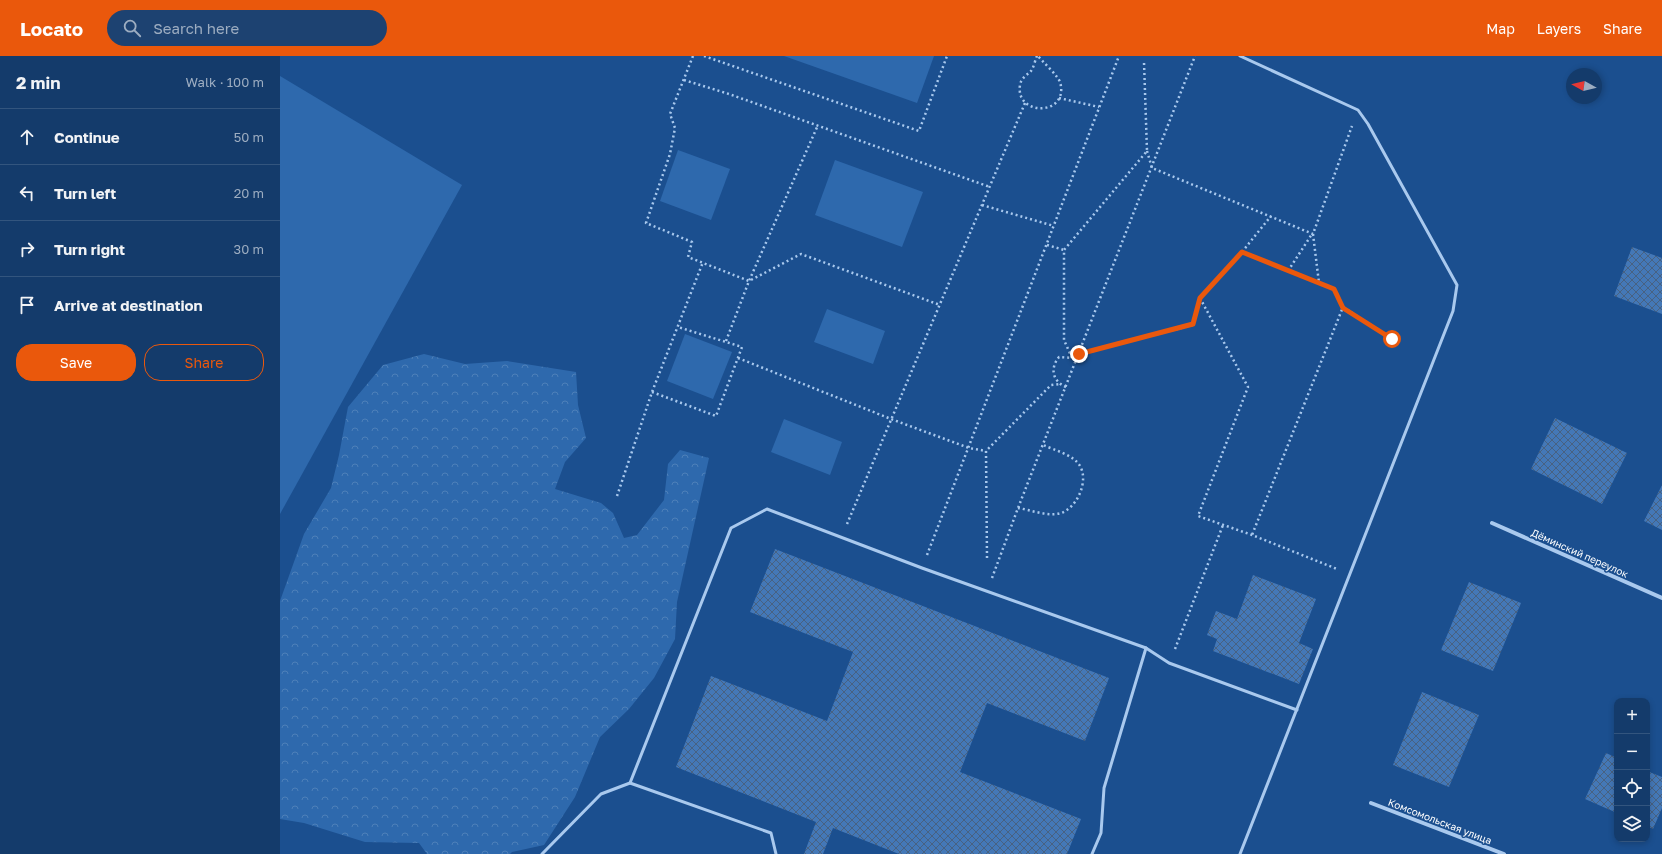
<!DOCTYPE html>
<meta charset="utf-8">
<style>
body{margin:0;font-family:"Golos Text",sans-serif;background:#1d4271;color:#f1f3f6}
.controls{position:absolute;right:12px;bottom:12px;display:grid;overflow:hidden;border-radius:8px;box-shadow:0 2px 6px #0003}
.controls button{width:36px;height:36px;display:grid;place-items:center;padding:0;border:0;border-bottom:1px solid #33557e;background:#143b6b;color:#f1f3f6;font:20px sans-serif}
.compass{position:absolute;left:1286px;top:12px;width:36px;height:36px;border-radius:50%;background:#143b6b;box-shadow:0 2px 6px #0003;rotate:278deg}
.stop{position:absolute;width:12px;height:12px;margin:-9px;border:3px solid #ea580c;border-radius:50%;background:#fff}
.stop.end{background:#ea580c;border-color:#fff;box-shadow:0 1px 4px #0008}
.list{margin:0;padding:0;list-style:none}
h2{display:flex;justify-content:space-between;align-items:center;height:52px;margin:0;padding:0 16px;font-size:17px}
h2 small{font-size:13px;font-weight:400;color:#9dadc1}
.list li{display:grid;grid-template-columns:26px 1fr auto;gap:12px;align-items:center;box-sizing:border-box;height:56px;padding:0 16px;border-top:1px solid #33557e}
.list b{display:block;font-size:15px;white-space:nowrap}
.list em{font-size:13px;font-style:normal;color:#9dadc1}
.actions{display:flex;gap:8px;padding:12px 16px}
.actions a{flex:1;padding:9px 0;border:1px solid #ea580c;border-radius:16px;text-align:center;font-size:14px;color:#ea580c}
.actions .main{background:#ea580c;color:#fff}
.icon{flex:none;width:22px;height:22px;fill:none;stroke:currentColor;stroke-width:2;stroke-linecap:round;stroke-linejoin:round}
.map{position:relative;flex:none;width:1382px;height:798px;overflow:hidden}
header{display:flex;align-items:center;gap:24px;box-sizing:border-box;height:56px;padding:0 20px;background:#ea580c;color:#fff}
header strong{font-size:19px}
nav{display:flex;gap:22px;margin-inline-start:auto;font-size:14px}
.search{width:280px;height:36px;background:#1d4271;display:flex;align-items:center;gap:10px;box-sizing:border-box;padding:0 14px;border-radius:22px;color:#9dadc1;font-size:15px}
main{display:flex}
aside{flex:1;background:#143b6b}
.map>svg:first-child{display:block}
.forest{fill:url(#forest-crowns)}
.garden{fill:#2e69ad}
.building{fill:url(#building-cross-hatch)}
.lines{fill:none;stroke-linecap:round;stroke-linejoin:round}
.path{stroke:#a9c9ee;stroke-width:2.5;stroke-dasharray:2 3;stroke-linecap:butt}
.service{stroke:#a9c9ee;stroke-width:3}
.minor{stroke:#a9c9ee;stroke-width:4}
.route{stroke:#ea580c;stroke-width:5}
.labels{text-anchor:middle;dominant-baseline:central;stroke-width:3;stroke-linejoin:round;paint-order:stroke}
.street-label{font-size:10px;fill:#fff;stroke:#1b4f8f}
</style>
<header>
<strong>Locato</strong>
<div class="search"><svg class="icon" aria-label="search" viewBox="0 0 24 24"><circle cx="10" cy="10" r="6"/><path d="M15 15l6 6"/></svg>Search here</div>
<nav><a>Map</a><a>Layers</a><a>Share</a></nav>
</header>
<main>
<aside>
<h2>2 min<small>Walk · 100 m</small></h2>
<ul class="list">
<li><svg class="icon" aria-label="ahead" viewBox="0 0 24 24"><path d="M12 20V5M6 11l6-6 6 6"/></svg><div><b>Continue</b></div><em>50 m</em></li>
<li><svg class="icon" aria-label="left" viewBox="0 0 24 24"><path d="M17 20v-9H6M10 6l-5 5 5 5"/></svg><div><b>Turn left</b></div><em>20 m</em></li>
<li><svg class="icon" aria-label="right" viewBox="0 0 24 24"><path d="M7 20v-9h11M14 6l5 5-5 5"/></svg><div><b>Turn right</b></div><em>30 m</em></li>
<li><svg class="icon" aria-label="arrive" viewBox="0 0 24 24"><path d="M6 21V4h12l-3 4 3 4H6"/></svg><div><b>Arrive at destination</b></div></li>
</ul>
<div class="actions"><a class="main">Save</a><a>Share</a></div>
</aside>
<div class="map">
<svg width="1382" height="798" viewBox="0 0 1382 798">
<defs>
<pattern id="forest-crowns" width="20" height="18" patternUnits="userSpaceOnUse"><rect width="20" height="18" fill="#2e69ad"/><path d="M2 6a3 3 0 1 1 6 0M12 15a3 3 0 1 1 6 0" fill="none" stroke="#4d80b9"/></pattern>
<pattern id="building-cross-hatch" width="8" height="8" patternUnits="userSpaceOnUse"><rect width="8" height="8" fill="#4478b7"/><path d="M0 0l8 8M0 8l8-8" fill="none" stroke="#486282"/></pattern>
</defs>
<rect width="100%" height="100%" fill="#1b4f8f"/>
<!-- forest -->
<path class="forest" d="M144,298L185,308L227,305L296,316L298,349L306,382L285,406L275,433L321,447L333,457L344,482L357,479L384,444L388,408L400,394L429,402L397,546L395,583L374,622L349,653L320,681L295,741L264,789L232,796L230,798H147L139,787L85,786L24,767L0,763V545L24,478L51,432L59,399L68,351L103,309Z"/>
<!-- garden -->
<g class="garden">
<path d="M504,0H654L637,47Z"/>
<path d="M0,20L182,129L0,458Z"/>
<path d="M398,94L450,113L431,164L380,145Z"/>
<path d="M555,104L643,136L622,191L535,159Z"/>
<path d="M547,253L605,275L593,308L534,286Z"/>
<path d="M405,278L452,296L433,343L387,325Z"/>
<path d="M504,363L562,386L550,419L491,396Z"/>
</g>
<!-- building -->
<g class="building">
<path d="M1352,191L1382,202V258L1334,240Z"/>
<path d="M1275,362L1347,397L1322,448L1251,413Z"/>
<path d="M1382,429V474L1364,465Z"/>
<path d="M495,493L829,622L805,685L707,647L680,716L801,763L787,798H619L553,772L543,798H524L536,766L396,711L431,620L547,665L573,596L470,556Z"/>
<path d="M973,519L1036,543L1019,587L1033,593L1019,628L933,595L937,583L927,579L936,555L957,563Z"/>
<path d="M1189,526L1241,547L1213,615L1161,594Z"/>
<path d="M1142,636L1199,659L1169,731L1113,709Z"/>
<path d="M1326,697L1337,702V757L1305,743Z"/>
<path d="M1367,715L1382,721V752L1373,773L1367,770Z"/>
</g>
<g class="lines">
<!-- path -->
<g class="path">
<path d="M413,0L390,58L395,72L390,98L366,167L412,186L408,201L469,225L521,198L660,249"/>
<path d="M424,0L639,75L667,0"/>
<path d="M757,0C755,4 754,11 751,15C747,19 741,22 740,29C735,61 790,60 780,26C778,20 763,6 758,0"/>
<path d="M404,24L449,38L710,131"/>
<path d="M779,42L819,51"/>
<path d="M867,95L872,112L1033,178L1072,70"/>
<path d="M702,149L774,170"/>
<path d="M1033,178L1039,227"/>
<path d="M767,189L784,194"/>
<path d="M962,196L991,160"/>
<path d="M1008,215L1032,178"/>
<path d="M920,242L968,331L918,460L972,479L1057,513"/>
<path d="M1063,251L1112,283"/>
<path d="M446,285L469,225L538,69"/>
<path d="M799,298L913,269L920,242L962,196L1054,233L1063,251L972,479"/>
<path d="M458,302L611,363L689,392L706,395"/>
<path d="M792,302L784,284V194L867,95L864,6"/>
<path d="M786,331C772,325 770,312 779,301L793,302"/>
<path d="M372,336L436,360L462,291L398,271"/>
<path d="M337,440L372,336L423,206"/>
<path d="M738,452C751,454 768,461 781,457C797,452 809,425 800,410C794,399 774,394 763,389"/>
<path d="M567,468L745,47"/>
<path d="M647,499L839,0"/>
<path d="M707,502L706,395L771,329L780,328"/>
<path d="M712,522L738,452L915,0"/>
<path d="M895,593L943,469"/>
</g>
<!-- service -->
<g class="service">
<path d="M960,0L1078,54L1088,68L1177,229L1173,255L960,798"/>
<path d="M350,727L491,777L496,798"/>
<path d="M262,798L321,738L350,727L451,472L487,453L642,512L866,592L889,607L1017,654"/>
<path d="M812,798L821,777L824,732L866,592"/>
</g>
<!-- minor -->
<g class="minor">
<path d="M1212,467L1382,542"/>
<path d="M1091,747L1224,798"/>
</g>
</g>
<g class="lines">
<!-- route -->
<path class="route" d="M799,298L913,268L920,242L962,196L1054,233L1063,252L1112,283"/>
</g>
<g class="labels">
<!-- street labels -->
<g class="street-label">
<text transform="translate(1300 497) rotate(24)">Дёминский переулок</text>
<text transform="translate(1160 765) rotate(21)">Комсомольская улица</text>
</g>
</g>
</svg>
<div class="controls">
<button>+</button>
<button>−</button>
<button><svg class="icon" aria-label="locate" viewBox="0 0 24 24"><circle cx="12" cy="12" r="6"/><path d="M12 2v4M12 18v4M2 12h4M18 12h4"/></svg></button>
<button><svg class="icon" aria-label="layers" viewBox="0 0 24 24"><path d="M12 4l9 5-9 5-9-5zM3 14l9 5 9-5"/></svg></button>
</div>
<svg class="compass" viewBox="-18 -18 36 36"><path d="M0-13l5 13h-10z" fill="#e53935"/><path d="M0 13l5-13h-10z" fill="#9dadc1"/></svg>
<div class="stop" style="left:1112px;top:283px"></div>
<div class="stop end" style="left:799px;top:298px"></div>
</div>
</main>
